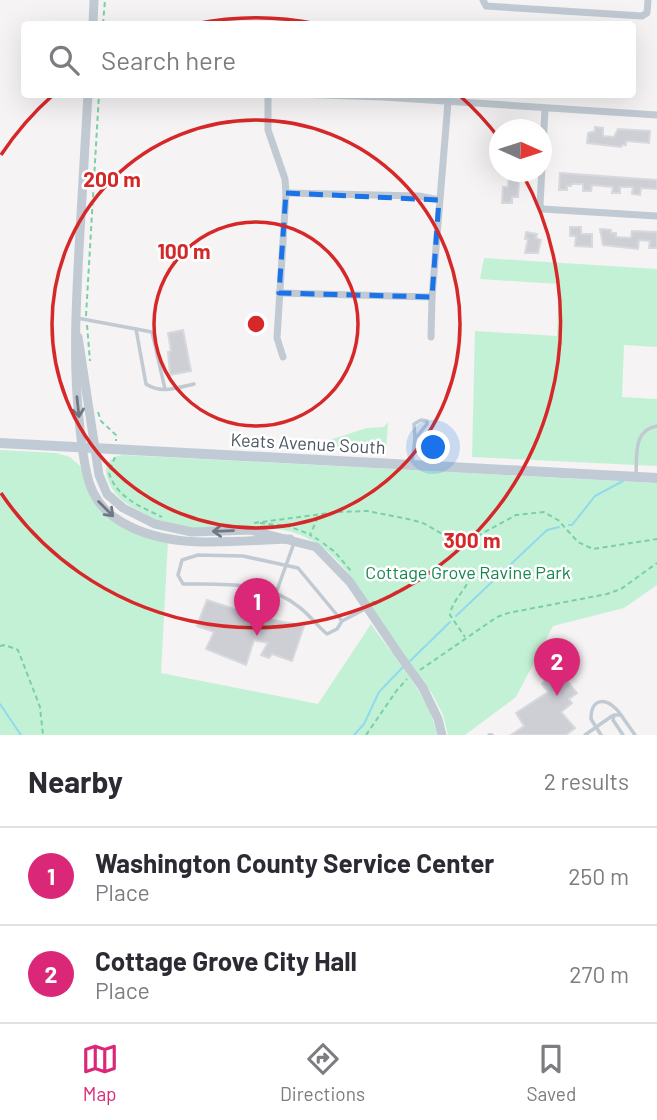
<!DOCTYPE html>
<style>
body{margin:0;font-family:Barlow,sans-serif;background:#f2f2f3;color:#2b2b33}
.compass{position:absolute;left:489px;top:119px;width:63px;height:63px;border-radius:50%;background:#fff;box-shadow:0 7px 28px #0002;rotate:93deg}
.you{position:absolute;left:434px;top:448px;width:24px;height:24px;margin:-18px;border:5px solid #fff;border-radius:50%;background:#1a73e8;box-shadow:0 0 0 10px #1a73e833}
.badge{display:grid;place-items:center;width:46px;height:46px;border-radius:50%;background:#db2777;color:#fff;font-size:23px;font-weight:700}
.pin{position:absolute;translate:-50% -58px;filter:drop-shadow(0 2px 4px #0008)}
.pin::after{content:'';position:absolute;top:37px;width:24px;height:21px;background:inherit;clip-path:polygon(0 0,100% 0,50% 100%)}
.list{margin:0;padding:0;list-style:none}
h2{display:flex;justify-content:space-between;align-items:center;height:91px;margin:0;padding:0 28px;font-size:30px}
h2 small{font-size:23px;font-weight:400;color:#7c7c81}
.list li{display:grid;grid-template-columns:46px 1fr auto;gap:21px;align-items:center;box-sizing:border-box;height:98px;padding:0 28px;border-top:2px solid #e1e1e2}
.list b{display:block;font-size:26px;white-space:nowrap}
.list p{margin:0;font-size:23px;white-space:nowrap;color:#7c7c81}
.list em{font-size:23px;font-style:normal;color:#7c7c81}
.icon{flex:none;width:38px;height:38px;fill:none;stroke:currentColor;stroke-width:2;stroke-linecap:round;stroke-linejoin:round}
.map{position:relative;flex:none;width:657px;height:735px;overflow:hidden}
.search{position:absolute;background:#fff;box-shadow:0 7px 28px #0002;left:21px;right:21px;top:21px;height:77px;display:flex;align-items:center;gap:18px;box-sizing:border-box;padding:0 24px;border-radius:7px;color:#7c7c81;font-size:26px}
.sheet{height:287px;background:#fff}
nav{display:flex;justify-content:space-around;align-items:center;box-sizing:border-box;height:98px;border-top:2px solid #e1e1e2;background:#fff;font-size:19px;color:#7c7c81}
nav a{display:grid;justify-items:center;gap:4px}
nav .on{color:#db2777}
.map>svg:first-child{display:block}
.green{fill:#c3f1d5}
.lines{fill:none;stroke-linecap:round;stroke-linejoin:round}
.stream{stroke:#90daee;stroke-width:2}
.building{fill:#cdcfd5;stroke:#d7d9de;stroke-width:2}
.path{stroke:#7ad0a6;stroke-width:2;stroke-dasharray:5 3.5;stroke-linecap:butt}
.service{stroke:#c1cad2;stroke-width:3.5}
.minor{stroke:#c1cad2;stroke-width:7}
.tertiary{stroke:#c1cad2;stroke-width:9}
.secondary{stroke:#c1cbd6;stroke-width:10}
.tertiary-bridge{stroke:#c1cad2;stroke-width:9}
.oneway{stroke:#6e7983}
.marked{fill:none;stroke:#1a73e8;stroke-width:5;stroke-dasharray:14 9;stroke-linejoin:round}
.ring{fill:none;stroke:#d62828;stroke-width:3.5}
.labels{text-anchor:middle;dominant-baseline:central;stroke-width:5;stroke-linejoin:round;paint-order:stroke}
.street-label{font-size:18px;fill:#4a5661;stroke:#fff}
.park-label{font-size:18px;fill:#17864f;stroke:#fff}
.centre{fill:#d62828;stroke:#fff;stroke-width:3.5}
.ring-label{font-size:21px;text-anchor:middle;font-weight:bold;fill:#d62828;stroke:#fff;stroke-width:5;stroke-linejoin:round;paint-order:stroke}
</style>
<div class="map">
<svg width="657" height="735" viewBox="0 0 657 735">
<rect width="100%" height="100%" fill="#f5f3f3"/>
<!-- green -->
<g class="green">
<path d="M484,258L657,269V347L624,345L622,397L657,399V466L472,457L475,331L557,336L559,284L480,279Z"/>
<path d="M388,422L386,451L314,445L367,428L384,427Z"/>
<path d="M0,450L56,453L70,457L80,466L101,509L168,540L161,673L318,704L371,624C394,658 429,694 437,735H0Z"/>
<path d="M123,455L657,483V585L624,608L553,626L516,697L465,735H448L443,715L433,695C413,667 394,640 375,612C357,586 341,557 313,541C265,513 211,540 167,524C160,522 154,518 147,515C136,509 125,504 117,495C105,481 98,458 123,455Z"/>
</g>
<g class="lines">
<!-- stream -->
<g class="stream">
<path d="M569,525H572L595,496L623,481"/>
<path d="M456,616L547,530L559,527"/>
<path d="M410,661L450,622"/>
<path d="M0,704L21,735"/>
<path d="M354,735L364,724L379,692L403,667"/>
</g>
</g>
<!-- building -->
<g class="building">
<path d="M595,127L603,128V136L614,137L618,129L650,131L649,143L626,141V145H622L621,147L587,143L588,133L595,131Z"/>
<path d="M506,172H525V177H521L519,180L518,197H512V203H502L503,187H508L509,176H506Z"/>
<path d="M560,173L657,180V189L641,188L640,195L632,194L633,187H620V193H612L613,187L592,185L591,191H583V184H571V186H567V190H559Z"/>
<path d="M570,227H581V234H592V247L575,246L576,236H570Z"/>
<path d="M600,229L611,230V233H616V237L631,238L632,231L657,232V248H649L650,241L639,240L638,249L603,245Z"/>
<path d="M526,232L537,234L536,238L541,240L538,253H525L528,239H525Z"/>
<path d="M183,330L191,371L170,375L168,352L171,351L168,333Z"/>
<path d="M207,600L263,618L304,626L292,661L272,654L269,658L261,655L268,643L254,640L246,665L206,649L214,632L197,626Z"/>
<path d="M560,661L573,667L567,681L577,693L569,699L572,703L561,712L575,728L566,735H511L524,726L516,713L548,692L542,684L548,677L552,679Z"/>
</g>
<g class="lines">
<!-- path -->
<g class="path">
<path d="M103,24L105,0"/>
<path d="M86,316L99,94"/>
<path d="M87,325L90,361"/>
<path d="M98,412L101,421L116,435V441"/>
<path d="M115,457L109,473C116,497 141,507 162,517"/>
<path d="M318,517L310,535L319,540"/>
<path d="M254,523L337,512L367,511L408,519L423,523L446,536L472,539L516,515L544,512L558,520L578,542L593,549L657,539"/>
<path d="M260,523L288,526L309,534"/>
<path d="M323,543L335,552L351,571"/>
<path d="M373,601L376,605C391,591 446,566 466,570L470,577C465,592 452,600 450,615L465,637"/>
<path d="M0,646L5,645L18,650L40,707L43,735"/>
<path d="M420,670L497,617L508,613L607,594L621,589L657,563"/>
<path d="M366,735L397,690L407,679"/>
</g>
<!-- service -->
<g class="service">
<path d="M77,318L136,329L146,384C161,394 177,388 194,384"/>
<path d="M136,329L152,332L165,389"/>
<path d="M421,420L427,421V424L415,439L414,424Z"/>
<path d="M412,463L415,439"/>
<path d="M636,475C637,455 633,430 657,426"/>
<path d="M276,593L294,543"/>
<path d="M342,621L337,629L327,634C317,626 310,615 299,607C268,581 221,584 183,584L178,575L182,560L198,555L243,556L298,568L342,621L365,609"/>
<path d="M489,735H492"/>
<path d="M585,735L612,716"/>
<path d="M601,735L591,719C591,695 610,698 621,715"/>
<path d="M623,735L613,720L614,715H621L635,735"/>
</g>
<!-- minor -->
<g class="minor">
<path d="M483,0L486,6L642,16L647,13L648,0"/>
<path d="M268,94V130L285,179L286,193L277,338L283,357"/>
<path d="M294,94L383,97L657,115"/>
<path d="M545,109L540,205L542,209L657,216"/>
<path d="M286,193L419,196L439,200"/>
<path d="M279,293L432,297"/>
<path d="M431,337L432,297L448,102"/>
</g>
<!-- tertiary -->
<g class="tertiary">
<path d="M93,24L94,0"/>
<path d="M88,94C85,146 82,197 79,249C76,306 73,362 79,419C81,440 83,462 89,482C93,495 102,509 114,517C164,553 233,540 290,539"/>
<path d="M78,337L99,475L107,494L123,508L155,524L192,532L250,530L316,547L350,582L398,653"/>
<path d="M423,688L438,719L442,735"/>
</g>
<!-- secondary -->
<path class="secondary" d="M0,443L657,478"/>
<!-- tertiary-bridge -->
<path class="tertiary-bridge" d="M398,653L423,688"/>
</g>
<!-- one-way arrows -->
<defs><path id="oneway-shaft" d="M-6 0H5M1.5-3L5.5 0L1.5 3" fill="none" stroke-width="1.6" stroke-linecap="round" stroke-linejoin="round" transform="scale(1.75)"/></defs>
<g class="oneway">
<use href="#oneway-shaft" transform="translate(78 407) rotate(84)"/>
<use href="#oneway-shaft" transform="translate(106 509) rotate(45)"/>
<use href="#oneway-shaft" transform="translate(223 531) rotate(178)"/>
</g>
<!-- marked area -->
<path class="marked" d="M286,193L439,200L432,297L279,293Z"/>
<!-- distance rings -->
<g class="ring">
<circle cx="256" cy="324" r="102"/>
<circle cx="256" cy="324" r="204"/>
<path d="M1 155A306 306 0 0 1 53 95M195 24A306 306 0 0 1 317 24M459 95A306 306 0 0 1 499 138M522 173A306 306 0 0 1 1 493"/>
</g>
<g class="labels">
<!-- street labels -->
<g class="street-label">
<text transform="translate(308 443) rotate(3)">Keats Avenue South</text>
</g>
<!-- park labels -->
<g class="park-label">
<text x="468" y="572">Cottage Grove Ravine Park</text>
</g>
</g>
<circle cx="256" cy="324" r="10" class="centre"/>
<g class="ring-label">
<text x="112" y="187">200 m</text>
<text x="184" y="259">100 m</text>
<text x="472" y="548">300 m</text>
</g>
</svg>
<svg class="compass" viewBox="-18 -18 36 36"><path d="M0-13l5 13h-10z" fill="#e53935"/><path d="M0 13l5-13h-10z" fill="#7c7c81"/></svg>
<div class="you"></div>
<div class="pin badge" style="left:257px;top:636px">1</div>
<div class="pin badge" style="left:557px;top:696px">2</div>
<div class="search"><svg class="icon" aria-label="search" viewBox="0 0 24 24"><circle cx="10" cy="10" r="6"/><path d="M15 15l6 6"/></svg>Search here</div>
</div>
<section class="sheet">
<h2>Nearby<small>2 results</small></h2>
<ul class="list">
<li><span class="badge">1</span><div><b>Washington County Service Center</b><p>Place</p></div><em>250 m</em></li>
<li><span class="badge">2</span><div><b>Cottage Grove City Hall</b><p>Place</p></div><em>270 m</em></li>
</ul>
</section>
<nav>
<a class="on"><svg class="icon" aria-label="map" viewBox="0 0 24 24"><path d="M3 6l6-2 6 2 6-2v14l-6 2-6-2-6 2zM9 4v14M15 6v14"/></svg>Map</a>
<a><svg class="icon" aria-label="directions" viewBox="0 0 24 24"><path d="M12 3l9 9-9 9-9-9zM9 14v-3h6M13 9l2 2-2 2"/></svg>Directions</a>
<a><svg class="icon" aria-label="saved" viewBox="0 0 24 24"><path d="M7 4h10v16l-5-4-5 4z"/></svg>Saved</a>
</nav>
